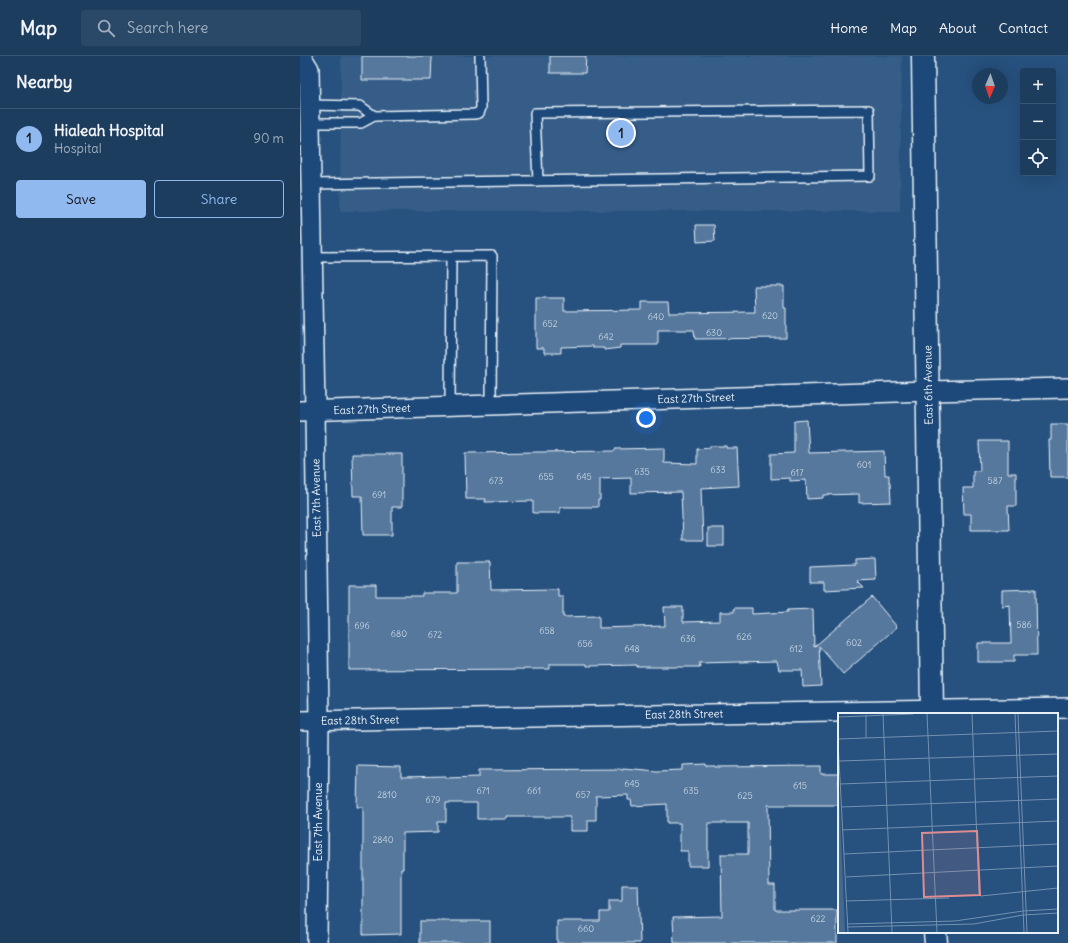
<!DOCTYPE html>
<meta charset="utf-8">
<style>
body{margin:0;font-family:Delius,sans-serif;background:#2a4868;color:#f1f3f6}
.controls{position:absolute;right:12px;top:12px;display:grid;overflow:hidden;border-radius:4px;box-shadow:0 4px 16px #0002}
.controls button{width:36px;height:36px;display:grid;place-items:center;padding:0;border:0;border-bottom:1px solid #3b5674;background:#1d3d5f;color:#f1f3f6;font:20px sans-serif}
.compass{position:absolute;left:672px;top:12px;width:36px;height:36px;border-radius:50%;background:#1d3d5f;box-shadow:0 4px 16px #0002;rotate:182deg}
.you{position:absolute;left:346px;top:362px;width:14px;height:14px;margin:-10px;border:3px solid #fff;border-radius:50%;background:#1a73e8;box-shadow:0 0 0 6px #1a73e833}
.badge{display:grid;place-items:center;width:26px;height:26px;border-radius:50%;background:#90b9f0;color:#111;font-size:13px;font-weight:700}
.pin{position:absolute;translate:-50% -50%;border:2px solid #fff;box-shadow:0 1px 4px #0006}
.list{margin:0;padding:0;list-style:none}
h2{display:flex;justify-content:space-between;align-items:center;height:52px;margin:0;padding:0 16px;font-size:17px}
h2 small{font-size:13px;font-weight:400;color:#a0aebd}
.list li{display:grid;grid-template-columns:26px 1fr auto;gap:12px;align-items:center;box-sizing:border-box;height:60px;padding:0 16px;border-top:1px solid #3b5674}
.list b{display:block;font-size:15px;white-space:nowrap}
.list p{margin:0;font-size:13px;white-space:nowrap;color:#a0aebd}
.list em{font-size:13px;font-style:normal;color:#a0aebd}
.actions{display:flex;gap:8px;padding:12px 16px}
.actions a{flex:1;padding:9px 0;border:1px solid #90b9f0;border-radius:4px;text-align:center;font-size:14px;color:#90b9f0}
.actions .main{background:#90b9f0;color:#111}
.icon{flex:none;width:22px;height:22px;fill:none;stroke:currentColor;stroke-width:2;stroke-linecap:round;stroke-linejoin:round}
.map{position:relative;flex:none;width:768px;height:887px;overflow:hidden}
header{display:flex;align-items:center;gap:24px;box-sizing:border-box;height:56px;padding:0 20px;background:#1d3d5f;border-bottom:1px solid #3b5674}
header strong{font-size:19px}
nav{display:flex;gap:22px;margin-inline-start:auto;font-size:14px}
.search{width:280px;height:36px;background:#2a4868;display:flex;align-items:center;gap:10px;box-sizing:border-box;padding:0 14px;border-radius:4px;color:#a0aebd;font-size:15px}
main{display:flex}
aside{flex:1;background:#1d3d5f}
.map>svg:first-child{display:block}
.built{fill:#355d88}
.building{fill:#57789d;stroke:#e8f1f8}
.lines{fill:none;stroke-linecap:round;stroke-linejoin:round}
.lane-casing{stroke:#e8f1f8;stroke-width:12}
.street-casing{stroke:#e8f1f8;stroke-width:22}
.secondary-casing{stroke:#e8f1f8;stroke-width:25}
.lane{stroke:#1f4a7a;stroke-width:9}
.street{stroke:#1f4a7a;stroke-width:19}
.secondary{stroke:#1f4a7a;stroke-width:22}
.labels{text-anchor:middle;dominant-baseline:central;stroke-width:3;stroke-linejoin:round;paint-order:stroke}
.number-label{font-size:9px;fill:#c4d3e1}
.street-label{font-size:11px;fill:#e8f1f8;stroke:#1f4a7a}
.inset-road{fill:none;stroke:#7491af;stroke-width:1}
.view{fill:#df8c90;fill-opacity:0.15;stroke:#df8c90;stroke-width:2}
.inset-edge{fill:none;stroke:#e8f1f8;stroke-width:2}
</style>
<header>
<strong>Map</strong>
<div class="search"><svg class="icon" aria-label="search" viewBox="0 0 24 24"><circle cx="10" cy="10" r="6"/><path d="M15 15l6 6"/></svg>Search here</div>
<nav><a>Home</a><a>Map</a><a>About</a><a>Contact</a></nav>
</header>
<main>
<aside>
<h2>Nearby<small></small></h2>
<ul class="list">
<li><span class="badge">1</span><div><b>Hialeah Hospital</b><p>Hospital</p></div><em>90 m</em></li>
</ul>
<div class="actions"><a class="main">Save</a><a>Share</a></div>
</aside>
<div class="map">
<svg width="768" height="887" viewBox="0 0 768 887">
<rect width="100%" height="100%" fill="#27517f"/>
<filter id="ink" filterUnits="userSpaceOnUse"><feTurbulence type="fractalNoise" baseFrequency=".025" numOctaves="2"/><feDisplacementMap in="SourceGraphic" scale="8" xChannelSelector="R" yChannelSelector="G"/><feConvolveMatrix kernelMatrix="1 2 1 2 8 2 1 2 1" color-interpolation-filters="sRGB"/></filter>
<g filter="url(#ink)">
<!-- built -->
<path class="built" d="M41,0H602L600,155H40Z"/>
<!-- building -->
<g class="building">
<path d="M62,0H132L131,24H62Z"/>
<path d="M250,0H286L285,17H250Z"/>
<path d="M396,169H414L415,185L397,186Z"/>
<path d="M454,230H484V252H486V282L395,283L394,274H358V289H320V292L304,294V292H293V290L261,291V297H244V292H236V242H264V255L342,254V246H368L369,257L455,256Z"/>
<path d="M507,364L509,397L584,395L585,419H589V427H590L591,446L559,447V438L523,439V442L507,443L506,424L490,425V422L471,423V398L494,397V365Z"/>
<path d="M751,368H768V421H750L749,384H751Z"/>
<path d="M679,385H708V417H716V450H708L709,474H671V458H664L663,432H673V415H680Z"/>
<path d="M410,390H426V392H437L439,430L401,432L403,484H383L381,436L331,437V422L300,423V444H298V451H260V457H233V445L185,446L186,443H166L165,397L315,395V393L364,392V407L397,408V393L410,392Z"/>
<path d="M52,398H102V451H92V479H63L62,440H53Z"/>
<rect x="408" y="472" width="16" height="18"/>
<path d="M575,503L576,524L557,525L564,532L524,534V526H510V511L555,509V504Z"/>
<path d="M157,506H190L191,534L258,533V540H263V561L299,560V572L365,570L364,551H383V566L420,565V556H434V552H452V558L488,556L487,554L513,553L514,591L572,541L597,571L543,618L519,590L521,630L503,631L502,614H479L477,605L399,607L400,611H337V609L286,610V608H250V613L49,614V529H76V540H122V537H157Z"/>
<path d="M736,533L737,599H714V606H678V587H711L710,549L702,550V534Z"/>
<path d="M406,708V710H415V711L521,710V718H539V749H468L469,829H475V854H537V887H374L373,861L422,860L421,798H448V767H408V810H388V795H380V767H367V748L332,750L331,744H328V739L296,740V764H288V775H270V761H207V763H177V747H146V766H138V776L103,777V813H101V878L63,879V751H57L58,710L101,711V721L146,720V722L179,721V714L323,713V712L357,715L383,714V709Z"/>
<path d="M322,829H338L340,887H257V865H300V856H309V845H322Z"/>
<rect x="120" y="865" width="70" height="22"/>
</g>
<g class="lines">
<!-- lane casing -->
<g class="lane-casing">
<g id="lane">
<path d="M74,60L174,58L179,57L181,52L180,0"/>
<path d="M9,67H61L74,60L60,50L9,49"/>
<path d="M11,128L570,120L569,54L235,57L238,125"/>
<path d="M12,201L192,200L191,349"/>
<path d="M150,350L151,201"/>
</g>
</g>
<!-- street casing -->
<g class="street-casing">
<g id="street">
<path d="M1,0L9,13L15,354L19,664L17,887"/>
<path d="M0,355L628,335L768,332"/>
<path d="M0,665L768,652"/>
</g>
</g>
<!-- secondary casing -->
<g class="secondary-casing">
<g id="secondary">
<path d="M623,0L632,658"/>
<path d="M635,876L636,887"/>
</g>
</g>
<!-- lane -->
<use href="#lane" class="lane"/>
<!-- street -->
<use href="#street" class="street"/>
<!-- secondary -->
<use href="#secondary" class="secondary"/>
</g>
</g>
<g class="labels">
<!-- number labels -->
<g class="number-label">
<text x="470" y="259">620</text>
<text x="356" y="260">640</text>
<text x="250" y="267">652</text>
<text x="414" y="276">630</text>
<text x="306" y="280">642</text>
<text x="564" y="408">601</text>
<text x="418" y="413">633</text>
<text x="342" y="415">635</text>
<text x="497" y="416">617</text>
<text x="246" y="420">655</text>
<text x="284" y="420">645</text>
<text x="196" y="424">673</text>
<text x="695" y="424">587</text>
<text x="79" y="438">691</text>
<text x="724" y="568">586</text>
<text x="62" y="569">696</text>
<text x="247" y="574">658</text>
<text x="99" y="577">680</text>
<text x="135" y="578">672</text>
<text x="444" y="580">626</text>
<text x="388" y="582">636</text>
<text x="554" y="586">602</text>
<text x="285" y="587">656</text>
<text x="332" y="592">648</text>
<text x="496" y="592">612</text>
<text x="332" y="727">645</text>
<text x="500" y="729">615</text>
<text x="183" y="734">671</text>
<text x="234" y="734">661</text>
<text x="391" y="734">635</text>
<text x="87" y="738">2810</text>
<text x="283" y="738">657</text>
<text x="445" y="739">625</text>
<text x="133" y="743">679</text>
<text x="83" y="783">2840</text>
<text x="518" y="862">622</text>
<text x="286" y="872">660</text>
</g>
<!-- street labels -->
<g class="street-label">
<text transform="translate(628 329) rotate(-91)">East 6th Avenue</text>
<text transform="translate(396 342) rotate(-2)">East 27th Street</text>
<text transform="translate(72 353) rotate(-2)">East 27th Street</text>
<text transform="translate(16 442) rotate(-91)">East 7th Avenue</text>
<text transform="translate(384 658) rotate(-1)">East 28th Street</text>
<text transform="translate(60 664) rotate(-1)">East 28th Street</text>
<text transform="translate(18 766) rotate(-90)">East 7th Avenue</text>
</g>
</g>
<!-- overview -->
<g transform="translate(538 657)">
<rect width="220" height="220" fill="#27517f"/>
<path d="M0,50L7,219H0Z" fill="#436891"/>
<path class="inset-road" d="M45,1L54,219M89,1L99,219M134,1L141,181L143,183L220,175M177,1L186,219M180,1L189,219M0,4L75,1M28,25V2M0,26L220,18M0,28L10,219M1,48L220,41M2,71L220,63M3,94L220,86M4,117L220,108M6,141L220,131M8,164L220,153M8,188L111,185M9,211L117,208L185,198L220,196M9,214L136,211L185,202L220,200"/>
<path class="view" d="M139,118L142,182L86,184L84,120Z"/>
<rect width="220" height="220" class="inset-edge"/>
</g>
</svg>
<div class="controls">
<button>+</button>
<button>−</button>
<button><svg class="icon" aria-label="locate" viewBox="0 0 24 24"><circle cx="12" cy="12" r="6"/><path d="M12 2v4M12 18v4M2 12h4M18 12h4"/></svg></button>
</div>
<svg class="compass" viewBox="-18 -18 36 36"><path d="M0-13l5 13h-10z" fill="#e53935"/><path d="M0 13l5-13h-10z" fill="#a0aebd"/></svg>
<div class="you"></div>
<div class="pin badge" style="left:321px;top:77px">1</div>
</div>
</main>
